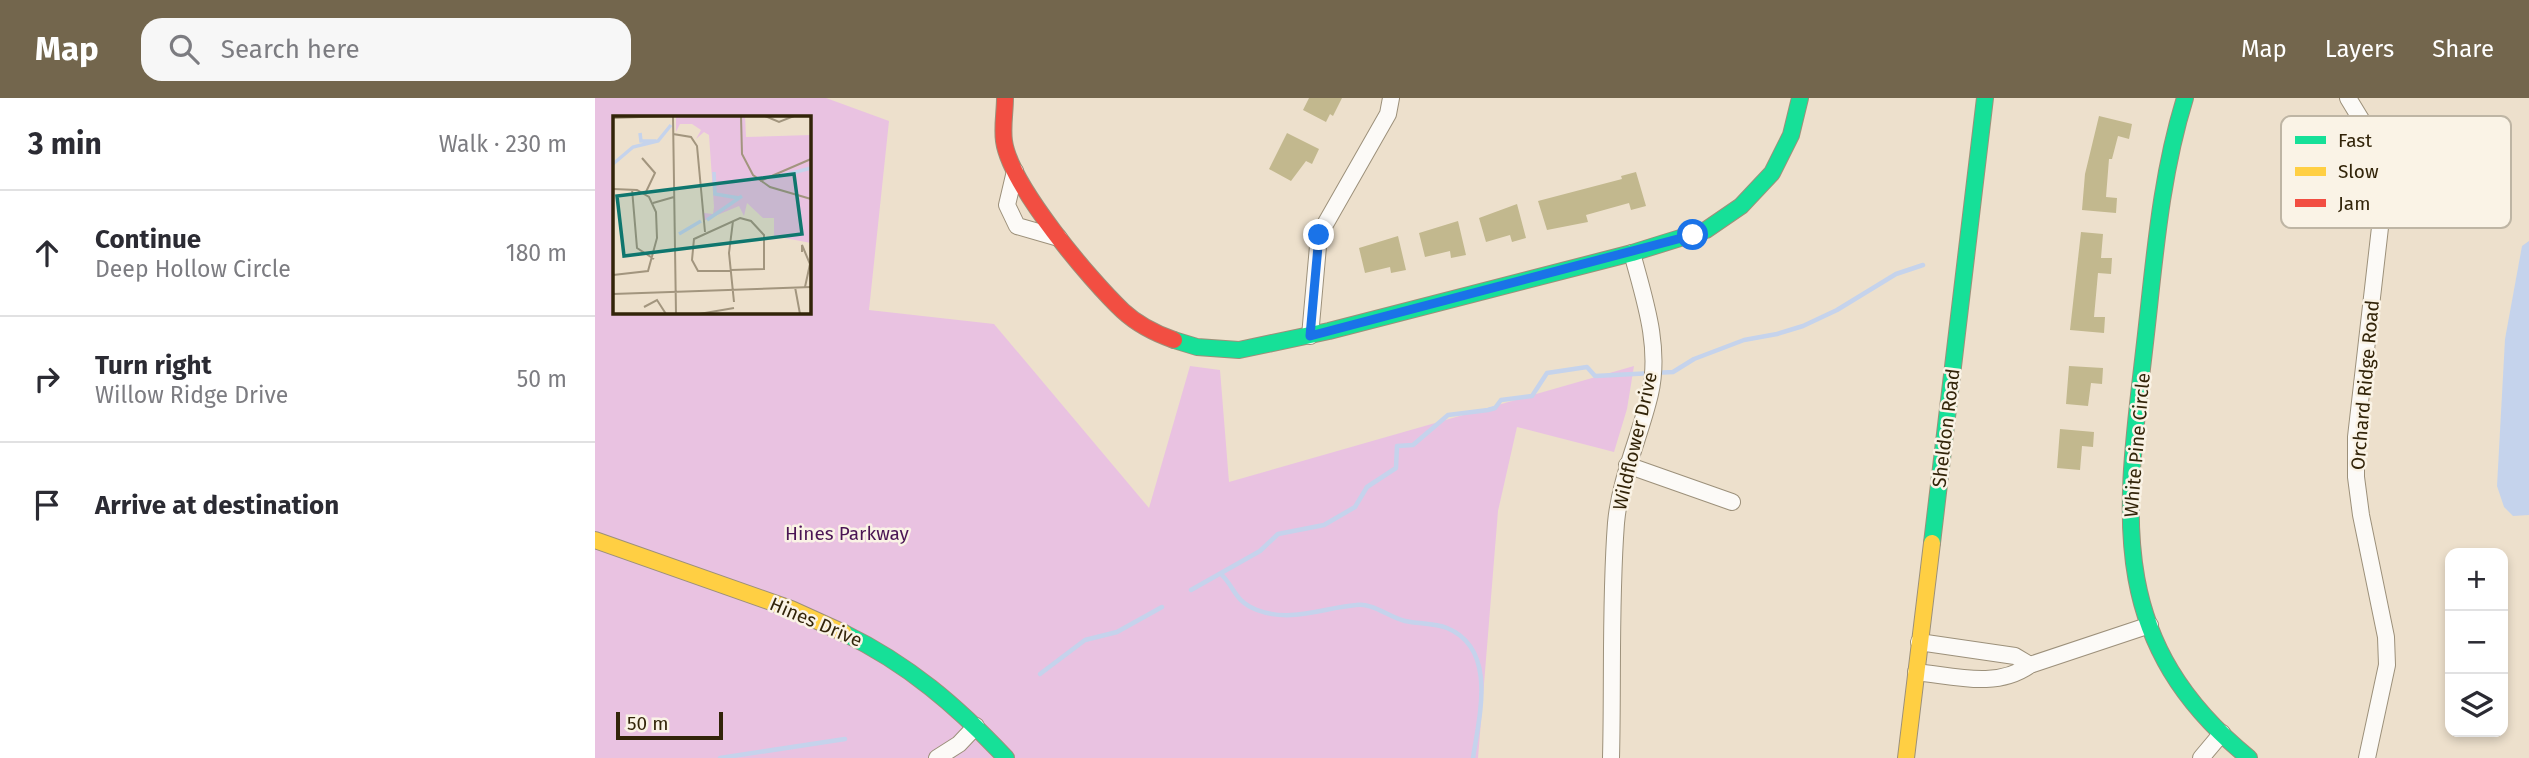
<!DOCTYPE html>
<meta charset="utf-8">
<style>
body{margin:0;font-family:"Fira Sans",sans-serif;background:#f7f7f7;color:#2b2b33}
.controls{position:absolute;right:21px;bottom:21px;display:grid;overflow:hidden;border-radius:14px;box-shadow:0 4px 10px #0003}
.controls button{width:63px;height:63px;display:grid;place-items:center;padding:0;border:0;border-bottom:2px solid #e1e1e2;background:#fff;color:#2b2b33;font:35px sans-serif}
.scale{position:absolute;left:21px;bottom:18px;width:107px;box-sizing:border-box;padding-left:7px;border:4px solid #322409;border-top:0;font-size:19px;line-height:24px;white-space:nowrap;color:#322409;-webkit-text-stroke:5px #faf3e6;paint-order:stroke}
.stop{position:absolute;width:21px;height:21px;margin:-16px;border:5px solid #1a73e8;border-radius:50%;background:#fff}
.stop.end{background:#1a73e8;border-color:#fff;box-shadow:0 2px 7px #0008}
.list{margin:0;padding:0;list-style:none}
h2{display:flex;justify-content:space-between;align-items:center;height:91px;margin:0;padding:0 28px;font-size:30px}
h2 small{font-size:23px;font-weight:400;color:#7c7c81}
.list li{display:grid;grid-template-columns:46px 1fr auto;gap:21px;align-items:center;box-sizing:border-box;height:126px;padding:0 28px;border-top:2px solid #e1e1e2}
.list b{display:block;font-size:26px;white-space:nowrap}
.list p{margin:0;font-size:23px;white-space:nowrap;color:#7c7c81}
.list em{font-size:23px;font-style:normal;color:#7c7c81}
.icon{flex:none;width:38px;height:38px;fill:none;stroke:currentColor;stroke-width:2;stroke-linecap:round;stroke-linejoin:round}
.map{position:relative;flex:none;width:1934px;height:660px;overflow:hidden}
header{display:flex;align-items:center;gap:42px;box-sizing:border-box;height:98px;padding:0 35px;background:#73664d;color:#fff}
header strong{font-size:33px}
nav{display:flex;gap:38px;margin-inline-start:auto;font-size:24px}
.search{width:490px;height:63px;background:#f7f7f7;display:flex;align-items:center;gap:18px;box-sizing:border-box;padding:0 24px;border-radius:21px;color:#7c7c81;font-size:26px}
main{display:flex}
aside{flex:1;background:#fff}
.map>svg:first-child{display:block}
.green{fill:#e9c2e1;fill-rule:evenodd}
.water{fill:#c5d3ec}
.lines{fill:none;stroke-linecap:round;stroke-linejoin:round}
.stream{stroke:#c5d3ec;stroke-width:4.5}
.building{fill:#c2b88e}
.street-casing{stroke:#9c907a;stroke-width:18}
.fast-casing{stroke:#9c907a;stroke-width:18}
.slow-casing{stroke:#9c907a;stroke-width:18}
.jam-casing{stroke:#9c907a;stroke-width:18}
.street{stroke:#fcfaf7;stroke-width:16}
.fast{stroke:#16e098;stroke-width:16}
.slow{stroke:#ffcf43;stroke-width:16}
.jam{stroke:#f24e42;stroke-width:16}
.route{stroke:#1a73e8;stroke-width:9}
.labels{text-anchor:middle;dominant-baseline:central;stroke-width:5;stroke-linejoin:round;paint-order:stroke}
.street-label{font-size:19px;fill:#322409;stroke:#faf3e6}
.park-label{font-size:19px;fill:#4a1554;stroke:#faf3e6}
.inset-river{fill:none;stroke:#c5d3ec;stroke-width:3.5}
.inset-road{fill:none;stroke:#a2957e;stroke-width:2}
.view{fill:#0f766e;fill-opacity:0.15;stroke:#0f766e;stroke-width:3.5}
.inset-edge{fill:none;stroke:#322409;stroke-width:3.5}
.key{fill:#faf3e6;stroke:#beb5a4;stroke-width:2}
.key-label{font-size:19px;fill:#322409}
</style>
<header>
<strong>Map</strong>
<div class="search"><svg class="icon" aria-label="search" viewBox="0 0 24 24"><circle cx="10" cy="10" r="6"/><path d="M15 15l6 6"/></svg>Search here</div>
<nav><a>Map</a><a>Layers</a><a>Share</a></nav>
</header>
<main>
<aside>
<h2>3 min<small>Walk · 230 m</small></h2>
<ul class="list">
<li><svg class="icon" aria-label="ahead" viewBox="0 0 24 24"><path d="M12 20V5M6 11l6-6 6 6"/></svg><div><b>Continue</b><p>Deep Hollow Circle</p></div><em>180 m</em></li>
<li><svg class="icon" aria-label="right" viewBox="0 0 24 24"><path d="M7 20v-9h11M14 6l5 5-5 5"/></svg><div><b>Turn right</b><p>Willow Ridge Drive</p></div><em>50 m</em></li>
<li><svg class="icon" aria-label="arrive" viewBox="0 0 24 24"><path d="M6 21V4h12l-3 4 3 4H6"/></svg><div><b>Arrive at destination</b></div></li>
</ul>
</aside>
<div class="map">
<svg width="1934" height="660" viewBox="0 0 1934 660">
<rect width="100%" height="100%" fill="#ede0cc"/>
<!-- green -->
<path class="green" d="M0,0H231L294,23L274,212L399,226L554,410L595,268L625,272L634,384L1039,268L1032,311L1019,354L922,329L903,413L883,660H0ZM19,19H214V214H19Z"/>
<!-- water -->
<path class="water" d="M1934,143V417L1918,418L1909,409L1902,388L1910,241L1927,148Z"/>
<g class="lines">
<!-- stream -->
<g class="stream">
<path d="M626,476C641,491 639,503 662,512C696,525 727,510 761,507C779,505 793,519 810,523C824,526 839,525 852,530C903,551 884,619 878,660"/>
<path d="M596,492L665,453L683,436L729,427L760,409L772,389L801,370L802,348L818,347L853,317L893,312L900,310L906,302L937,298L952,275L992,269L1000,278L1078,274L1099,261L1149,242L1182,236L1208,228L1242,212L1301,176L1328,167"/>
<path d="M445,576L490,542L522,534L567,509"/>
<path d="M125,660L250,641"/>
</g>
</g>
<!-- building -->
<g class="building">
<path d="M714,0H747L738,18L735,16L731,24L708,12Z"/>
<path d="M1504,18L1537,26L1534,41L1523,38L1517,61H1514L1511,99L1522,100L1521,115L1487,112L1490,76Z"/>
<path d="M692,35L724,51L717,66L711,63L696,83L674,71Z"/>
<path d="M1041,74L1051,108L1036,112L1034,105L991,117L993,124L952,132L943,103L1027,81L1026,78Z"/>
<path d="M922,106L931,140L917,144L915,137L891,144L884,120Z"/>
<path d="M863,123L871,157L856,160L855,153L830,159L824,135Z"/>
<path d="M1486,134L1508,136L1506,160H1517L1516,176L1503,175L1499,219H1510L1509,235L1475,232Z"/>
<path d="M803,138L811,172L796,175L795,169L770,175L764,150Z"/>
<path d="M1474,268L1508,270L1507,286L1496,285L1493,308L1471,306Z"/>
<path d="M1465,331L1499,334L1498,349L1487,348L1485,372L1462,370Z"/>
</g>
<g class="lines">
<!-- street casing -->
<g class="street-casing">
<g id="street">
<path d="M1753,0L1773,33L1785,69L1787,112L1761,339V379L1766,417L1791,539L1792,567L1772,660"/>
<path d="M420,73L412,107L422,128L464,140"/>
<path d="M715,238L724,137L793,16L796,0"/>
<path d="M1032,367L1137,404"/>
<path d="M1324,544L1420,558L1435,567"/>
<path d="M1321,574C1360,578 1401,591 1435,567L1555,527"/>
<path d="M342,660L364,646L381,628"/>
<path d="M1016,660C1018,582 1015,503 1021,425C1025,380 1045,339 1055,296C1066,248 1049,200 1037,155"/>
<path d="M1606,660L1627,635"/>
</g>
</g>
<!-- fast casing -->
<g class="fast-casing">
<g id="fast">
<path d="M1590,0C1566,77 1560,156 1551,236C1532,406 1504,538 1654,660"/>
<path d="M579,242L602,249L644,252L734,233L1037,155L1111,132L1146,108L1177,75L1196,37L1205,0"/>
<path d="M1337,445L1390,0"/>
<path d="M249,535C313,566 362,608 411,660"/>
</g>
</g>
<!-- slow casing -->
<g class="slow-casing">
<g id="slow">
<path d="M0,442L196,511L249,535"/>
<path d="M1311,660L1337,445"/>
</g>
</g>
<!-- jam casing -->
<g class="jam-casing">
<path id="jam" d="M410,0C410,14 407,29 409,43C415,87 495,182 528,213C542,226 562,236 579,242"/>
</g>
<!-- street -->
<use href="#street" class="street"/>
<!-- fast -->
<use href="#fast" class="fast"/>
<!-- slow -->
<use href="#slow" class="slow"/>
<!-- jam -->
<use href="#jam" class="jam"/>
</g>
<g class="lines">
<!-- route -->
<path class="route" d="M724,137L715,238L1098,137"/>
</g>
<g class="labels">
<!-- street labels -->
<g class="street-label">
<text transform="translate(1770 287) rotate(-85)">Orchard Ridge Road</text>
<text transform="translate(1351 330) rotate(-83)">Sheldon Road</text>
<text transform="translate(1040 343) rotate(-77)">Wildflower Drive</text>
<text transform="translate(1542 347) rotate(-85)">White Pine Circle</text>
<text transform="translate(221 524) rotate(23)">Hines Drive</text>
</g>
<!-- park labels -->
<g class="park-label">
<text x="252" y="435">Hines Parkway</text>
</g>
</g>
<!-- overview -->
<g transform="translate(18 18)">
<rect width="198" height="198" fill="#ede0cc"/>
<path d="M63,0H132L133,21L198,19V127L161,120V102H150L134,87L131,100L126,90L90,105L91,97L100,98L101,91L96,19L91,16L83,23L88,14L79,8H67L63,16Z" fill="#e9c2e1"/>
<path class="inset-river" d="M27,17L28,25H43M0,48L20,31L45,25L58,9M101,56L102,78L126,82M160,62L198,52M94,104L129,80M66,118L88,105"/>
<path class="inset-road" d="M60,0L63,198M128,0L129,38L140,59L157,71L198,83M152,0L166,6L181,0M0,2L55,0M60,18L78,21L84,30L92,116M29,42L42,57L32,78M147,65L198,43M0,73L24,74L36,81L43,96L44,122L35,155L0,159M19,73L24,132L41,143M40,87L61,81M127,102L138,105L151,119V153L85,155L79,144L81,123ZM120,105L116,137L121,186M189,136V129L197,148L192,171M182,171L187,198M0,178L198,171M31,191L44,184L53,198M86,198L121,192"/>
<path class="view" d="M181,58L189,118L11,140L4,80Z"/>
<rect width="198" height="198" class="inset-edge"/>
</g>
<!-- legend -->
<rect x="1686" y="18" width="230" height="112" rx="10" class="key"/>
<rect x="1700" y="38" width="31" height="8" fill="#16e098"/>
<rect x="1700" y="69" width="31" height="9" fill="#ffcf43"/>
<rect x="1700" y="101" width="31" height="8" fill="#f24e42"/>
<g class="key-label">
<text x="1743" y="49">Fast</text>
<text x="1743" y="80">Slow</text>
<text x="1743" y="112">Jam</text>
</g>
</svg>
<div class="controls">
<button>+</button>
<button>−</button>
<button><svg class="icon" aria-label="layers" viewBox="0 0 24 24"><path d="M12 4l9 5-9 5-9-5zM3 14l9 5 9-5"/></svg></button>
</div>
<div class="scale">50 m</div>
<div class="stop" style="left:1098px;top:137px"></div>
<div class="stop end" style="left:724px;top:137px"></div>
</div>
</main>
